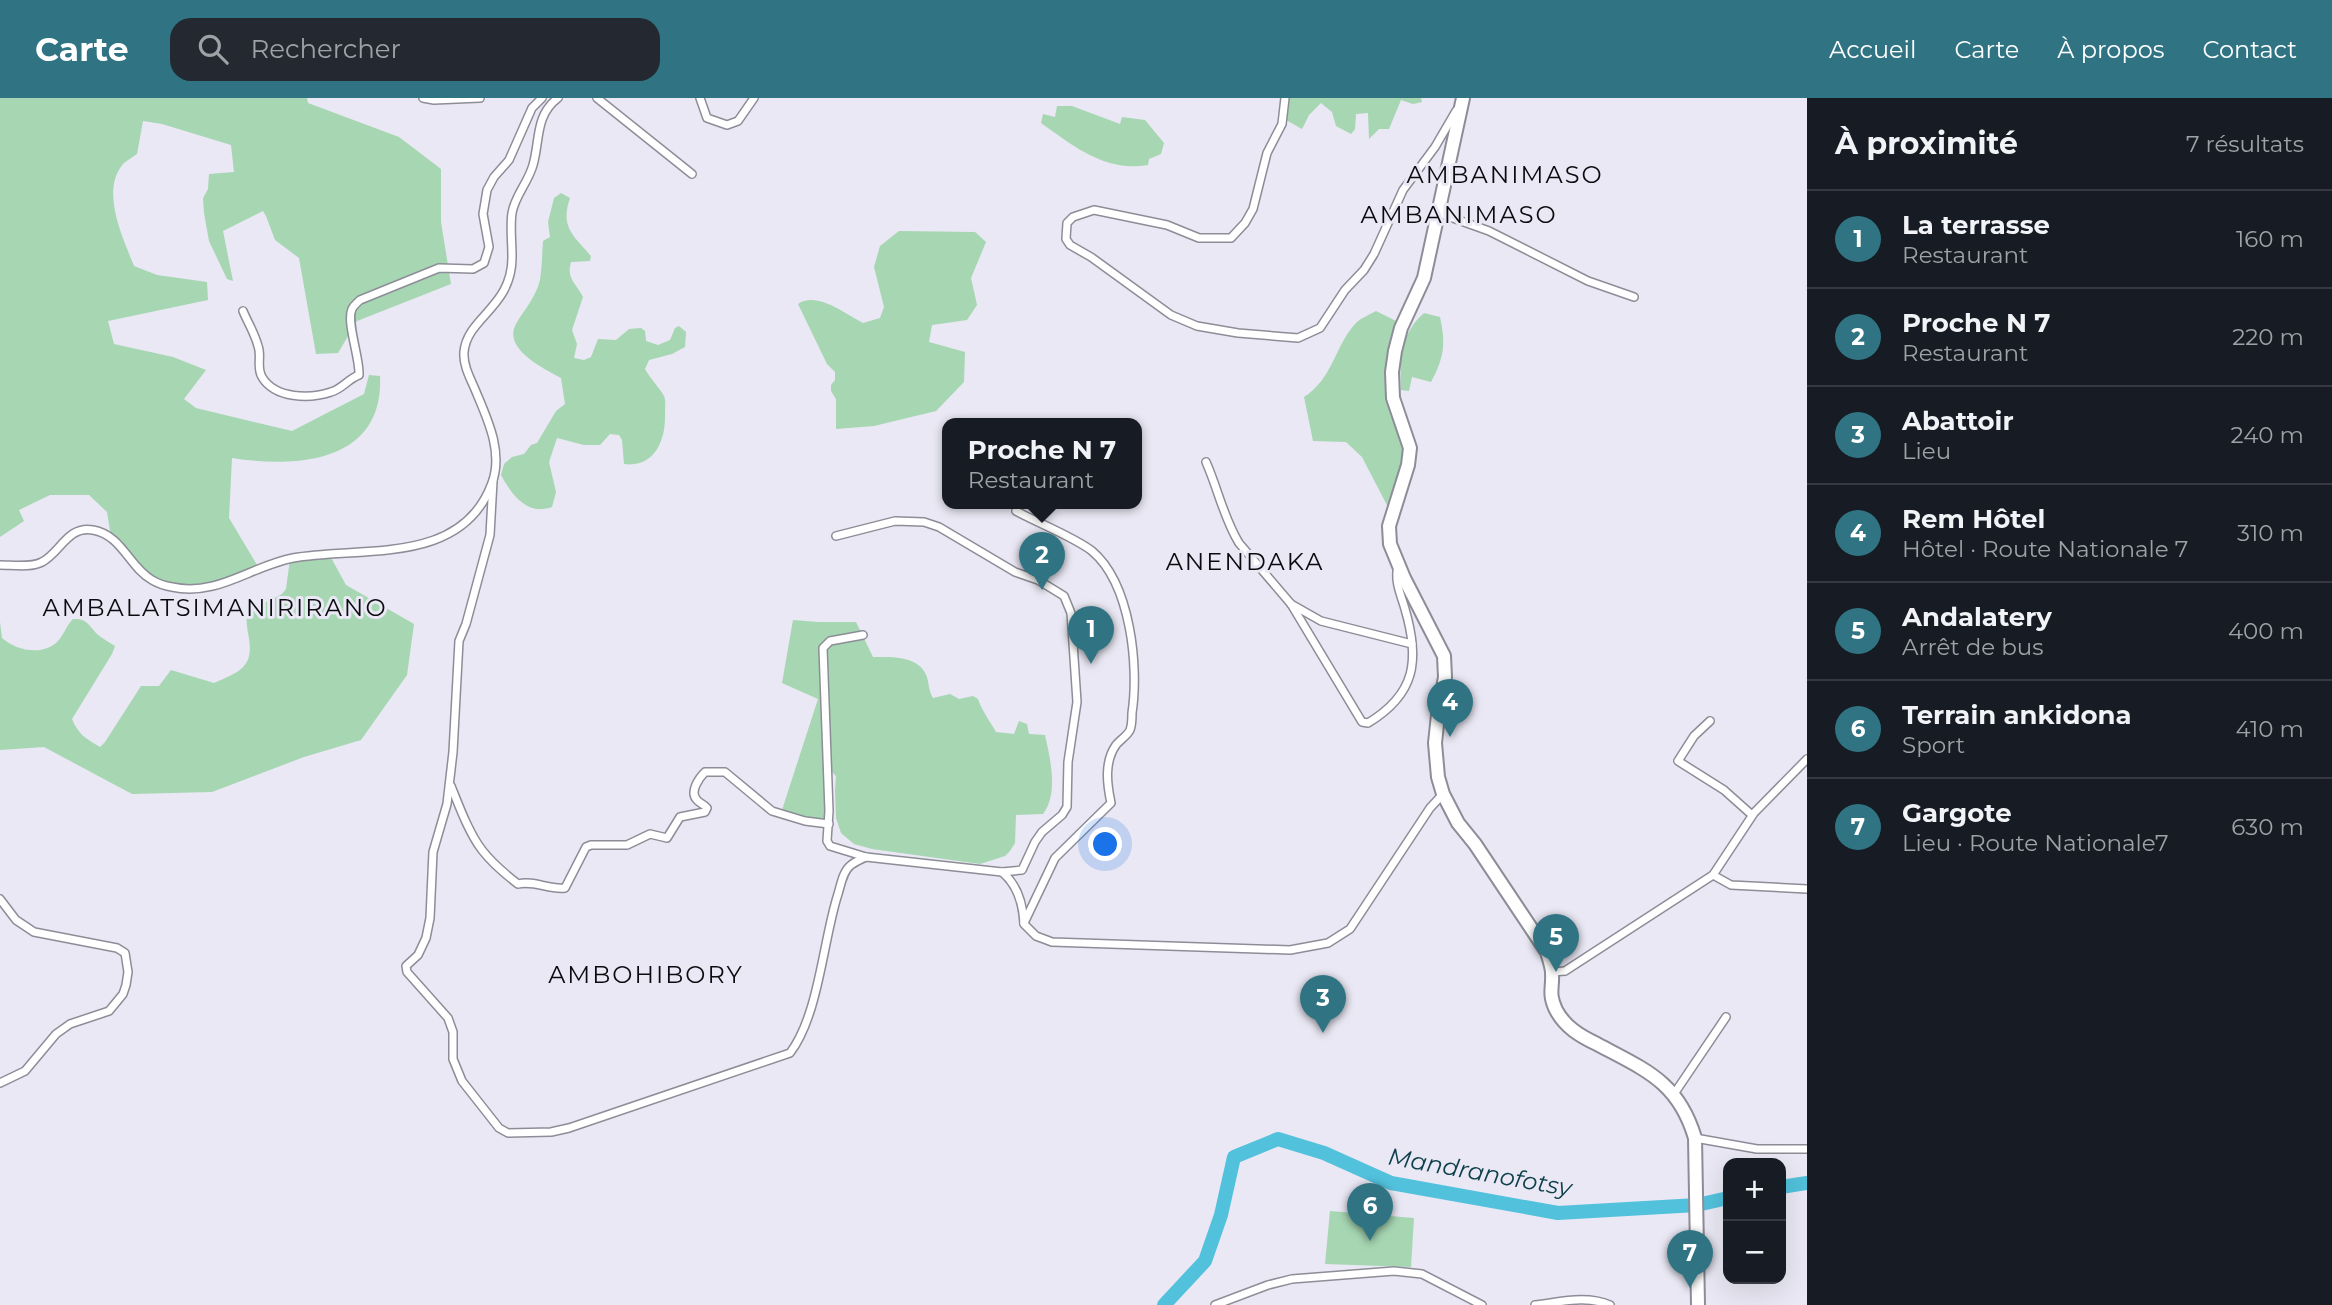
<!DOCTYPE html>
<html lang="fr">
<meta charset="utf-8">
<style>
body{margin:0;font-family:Montserrat,sans-serif;background:#242831;color:#f1f3f6}
.controls{position:absolute;right:21px;bottom:21px;display:grid;overflow:hidden;border-radius:14px;box-shadow:0 7px 28px #0002}
.controls button{width:63px;height:63px;display:grid;place-items:center;padding:0;border:0;border-bottom:2px solid #363941;background:#171b24;color:#f1f3f6;font:35px sans-serif}
.you{position:absolute;left:1106px;top:747px;width:24px;height:24px;margin:-18px;border:5px solid #fff;border-radius:50%;background:#1a73e8;box-shadow:0 0 0 10px #1a73e833}
.badge{display:grid;place-items:center;width:46px;height:46px;border-radius:50%;background:#307484;color:#fff;font-size:23px;font-weight:700}
.pin{position:absolute;translate:-50% -58px;filter:drop-shadow(0 2px 4px #0008)}
.pin::after{content:'';position:absolute;top:37px;width:24px;height:21px;background:inherit;clip-path:polygon(0 0,100% 0,50% 100%)}
.popup{position:absolute;left:942px;top:320px;width:200px;height:91px;box-sizing:border-box;display:grid;place-content:center;border-radius:14px;background:#171b24;filter:drop-shadow(0 2px 5px #0005);font-size:23px;white-space:nowrap;color:#9ea1a6}
.popup b{font-size:26px;color:#f1f3f6}
.popup::after{content:'';position:absolute;left:50%;top:100%;margin-left:-14px;border:14px solid transparent;border-top-color:#171b24}
.list{margin:0;padding:0;list-style:none}
h2{display:flex;justify-content:space-between;align-items:center;height:91px;margin:0;padding:0 28px;font-size:30px}
h2 small{font-size:23px;font-weight:400;color:#9ea1a6}
.list li{display:grid;grid-template-columns:46px 1fr auto;gap:21px;align-items:center;box-sizing:border-box;height:98px;padding:0 28px;border-top:2px solid #363941}
.list b{display:block;font-size:26px;white-space:nowrap}
.list p{margin:0;font-size:23px;white-space:nowrap;color:#9ea1a6}
.list em{font-size:23px;font-style:normal;color:#9ea1a6}
.icon{flex:none;width:38px;height:38px;fill:none;stroke:currentColor;stroke-width:2;stroke-linecap:round;stroke-linejoin:round}
.map{position:relative;flex:none;width:1807px;height:1207px;overflow:hidden}
header{display:flex;align-items:center;gap:42px;box-sizing:border-box;height:98px;padding:0 35px;background:#307484;color:#fff}
header strong{font-size:33px}
nav{display:flex;gap:38px;margin-inline-start:auto;font-size:24px}
.search{width:490px;height:63px;background:#242831;display:flex;align-items:center;gap:18px;box-sizing:border-box;padding:0 24px;border-radius:21px;color:#9ea1a6;font-size:26px}
main{display:flex}
aside{flex:1;background:#171b24}
.map>svg:first-child{display:block}
.green{fill:#a6d6b2}
.lines{fill:none;stroke-linecap:round;stroke-linejoin:round}
.river{stroke:#52c1dc;stroke-width:14}
.street-casing{stroke:#8d8d97;stroke-width:10}
.primary-casing{stroke:#8d8d97;stroke-width:16}
.street{stroke:#fff;stroke-width:7}
.primary{stroke:#fff;stroke-width:12}
.labels{text-anchor:middle;dominant-baseline:central;stroke-width:6;stroke-linejoin:round;paint-order:stroke}
.neighbourhood-label{font-size:24px;letter-spacing:2px;fill:#0b0b0f;stroke:#e9e8f4}
.water-label{font-size:24px;font-style:italic;fill:#0e404c;stroke:#e9e8f4}
</style>
<header>
<strong>Carte</strong>
<div class="search"><svg class="icon" aria-label="search" viewBox="0 0 24 24"><circle cx="10" cy="10" r="6"/><path d="M15 15l6 6"/></svg>Rechercher</div>
<nav><a>Accueil</a><a>Carte</a><a>À propos</a><a>Contact</a></nav>
</header>
<main>
<div class="map">
<svg width="1807" height="1207" viewBox="0 0 1807 1207">
<rect width="100%" height="100%" fill="#e9e8f4"/>
<!-- green -->
<g class="green">
<path d="M0,0H307L308,5L399,39L441,71V124L451,186L357,223L338,255L316,256L299,160L275,142L266,118L263,113L223,133L233,183L227,181L209,143L204,115L203,100L208,91L209,76L234,74L231,47L162,26L143,23L137,56C133,59 127,62 123,66C100,93 123,140 134,168L157,177L207,184L208,202L108,223L114,246L173,259L206,272L184,301L196,310L292,333L364,296L369,277L380,278C384,365 296,370 232,360L229,420L260,472L191,492L150,482L111,439L107,414L89,397H50L19,412L24,423L0,439Z"/>
<path d="M1289,0H1421L1422,4L1413,6L1401,2L1389,31H1379L1369,41L1368,15L1356,16L1355,31L1351,36L1336,28L1332,14L1321,5L1309,17L1302,31L1286,22Z"/>
<path d="M1057,8H1072L1120,26L1122,19L1145,22L1164,45L1161,56L1149,61L1148,67C1105,74 1075,49 1041,25L1043,16L1055,19Z"/>
<path d="M561,95L570,100C560,129 573,137 591,158L590,163L571,164C566,181 576,185 583,199L572,232L577,246L574,260L584,262L591,259L598,241L616,242L629,231L641,230L645,233L646,243L658,247L670,242L675,230L679,228L686,234L685,249L672,256L649,262L645,271C650,280 661,292 664,298C666,303 665,310 665,315C666,342 655,370 624,366L622,342L619,337L610,336L600,347H584L557,340L549,364L556,394L552,409C527,418 512,397 501,377L504,366L512,359L524,356L531,347L537,345L556,313L565,306L561,280C545,271 502,251 516,226C524,212 536,199 540,182C542,170 542,156 543,143L550,139L548,124L554,100Z"/>
<path d="M899,133L975,134L986,144L971,180L977,207L967,222L932,227L929,244L965,254L964,284L936,313L874,328L836,331V301L831,293V287L835,282V274L827,266L798,206C817,193 845,216 863,225L880,220L884,209L874,169L880,148Z"/>
<path d="M1376,213L1400,225L1389,265L1409,356L1389,411L1362,359L1346,344L1313,343L1304,299C1333,281 1335,247 1356,225C1361,220 1369,217 1376,213Z"/>
<path d="M1424,215L1440,219C1446,246 1444,260 1431,284L1412,279L1409,293L1401,292C1400,262 1400,236 1424,215Z"/>
<path d="M329,456L346,487L414,526L407,577L361,642L304,659L212,694L132,696L44,649L0,652V524L2,540C15,552 41,558 56,545C63,539 66,528 73,521C87,520 89,528 98,537C103,541 109,544 115,548L112,556L72,621C78,636 86,641 100,649L105,644L141,588H159L171,572L214,585C242,573 255,568 248,535C247,527 245,521 249,513L282,496L286,491L290,461Z"/>
<path d="M793,522L818,524H856L873,559C892,559 919,557 927,579C929,587 929,593 933,600L950,596L959,601L973,598L978,601C982,613 990,623 996,634L1014,636L1019,623L1027,626L1029,636L1045,637C1050,660 1059,695 1043,716L1016,717L1015,745L1010,753L1005,758L980,766L872,751L854,746L841,735L836,720L835,692L836,678L827,669L825,672L826,725L784,715L782,712L818,601L782,585Z"/>
<path d="M1330,1113L1414,1120L1411,1169L1325,1166Z"/>
</g>
<g class="lines">
<!-- river -->
<g class="river">
<path d="M1781,1089L1807,1085"/>
<path d="M1164,1207L1205,1163L1221,1117L1234,1059L1278,1041L1324,1055L1391,1085L1558,1115L1697,1107L1728,1100"/>
</g>
<!-- street casing -->
<g class="street-casing">
<g id="street">
<path d="M423,0L434,2L480,0"/>
<path d="M597,0L692,76"/>
<path d="M700,0L707,20L727,27L738,23L754,0"/>
<path d="M1285,0L1282,26L1267,55L1253,111L1245,125L1231,140H1199L1167,127L1094,112L1073,119L1067,125L1066,141L1070,147L1091,159L1171,217L1197,228L1238,235L1298,240L1320,230L1345,192L1364,172L1374,156L1403,92L1435,49L1456,13"/>
<path d="M1439,115L1489,133L1588,183L1634,199"/>
<path d="M243,213C248,225 255,236 258,248C262,258 256,269 262,279C275,301 310,301 331,294C342,291 348,281 359,277C360,260 346,224 352,211C354,207 357,205 360,202L439,170L473,171L484,165L489,149L483,116L487,92L494,79L509,62L532,10L542,0"/>
<path d="M1206,364C1218,391 1224,421 1239,445L1291,506L1321,523L1412,546"/>
<path d="M493,383L490,437L466,526L459,543L453,654L447,706L433,754L430,820L426,840L418,857L406,868L407,874L448,920L453,934V961L462,983L499,1030L508,1035L551,1034L569,1030L790,955C819,917 823,842 838,796C841,786 843,773 851,767C855,764 861,761 866,759"/>
<path d="M1016,413C1036,424 1076,440 1092,453C1131,486 1139,569 1132,615C1132,620 1132,627 1130,632C1128,637 1120,642 1116,647C1104,664 1107,686 1111,705L1055,760L1024,825"/>
<path d="M836,438L895,423L924,424L939,429L1015,474L1038,482L1064,498L1071,515L1077,604L1068,664L1067,709L1062,717L1042,734L1035,744L1022,772L1002,774L866,759L830,748L827,743L829,713L823,550L830,543L863,537"/>
<path d="M0,467C12,467 31,470 42,464C60,455 68,427 93,432C122,437 129,469 152,482C157,485 166,488 172,489C217,499 251,468 293,460C362,448 462,468 492,385C504,353 486,318 474,289C469,278 463,266 464,254C467,219 513,209 512,158C512,144 510,129 512,115C515,97 528,85 533,67C540,43 535,17 558,0"/>
<path d="M1291,506L1362,624L1368,625C1416,596 1420,562 1405,511C1401,497 1394,483 1398,468"/>
<path d="M1710,623L1694,638L1678,663L1724,692L1752,717"/>
<path d="M451,688C459,708 469,735 482,752C492,765 505,776 518,786C534,782 549,792 565,790L586,749L591,747H627L650,736L667,740L680,719L705,714L707,710C704,706 699,705 697,702C689,694 699,680 705,674H725L772,713L805,723L829,726"/>
<path d="M1002,774C1018,787 1023,806 1024,826L1036,838L1052,844L1290,852L1328,845L1350,831L1430,710L1443,696"/>
<path d="M1713,777L1731,787L1807,791"/>
<path d="M0,801L16,822L34,834L117,850L125,855L128,874L126,887L123,896L114,907L109,913L70,926L56,936L25,973L0,985"/>
<path d="M1552,874L1565,873L1713,777L1754,715L1807,661"/>
<path d="M1674,996L1726,919"/>
<path d="M1695,1040L1757,1051H1807"/>
<path d="M1215,1207L1268,1187L1292,1181L1394,1173L1422,1176L1482,1207"/>
<path d="M1535,1207C1561,1204 1586,1197 1610,1207"/>
</g>
</g>
<!-- primary casing -->
<g class="primary-casing">
<path id="primary" d="M1463,0L1424,180L1401,230L1395,253L1392,274L1393,300L1410,350L1408,367L1389,428L1390,446L1404,480L1444,558L1445,579L1438,617L1435,645L1438,679L1443,696L1458,725L1475,746L1547,854C1549,861 1552,869 1552,875C1553,891 1548,895 1556,912C1565,929 1580,938 1597,946C1645,972 1678,983 1695,1040L1698,1207"/>
</g>
<!-- street -->
<use href="#street" class="street"/>
<!-- primary -->
<use href="#primary" class="primary"/>
</g>
<g class="labels">
<!-- neighbourhood labels -->
<g class="neighbourhood-label">
<text x="1505" y="76">AMBANIMASO</text>
<text x="1459" y="116">AMBANIMASO</text>
<text x="1245" y="463">ANENDAKA</text>
<text x="215" y="509">AMBALATSIMANIRIRANO</text>
<text x="646" y="876">AMBOHIBORY</text>
</g>
<!-- water labels -->
<g class="water-label">
<text transform="translate(1480 1074) rotate(10)">Mandranofotsy</text>
</g>
</g>
</svg>
<div class="controls">
<button>+</button>
<button>−</button>
</div>
<div class="you"></div>
<div class="pin badge" style="left:1091px;top:566px">1</div>
<div class="pin badge" style="left:1042px;top:492px">2</div>
<div class="popup"><b>Proche N 7</b>Restaurant</div>
<div class="pin badge" style="left:1323px;top:935px">3</div>
<div class="pin badge" style="left:1450px;top:639px">4</div>
<div class="pin badge" style="left:1556px;top:874px">5</div>
<div class="pin badge" style="left:1370px;top:1143px">6</div>
<div class="pin badge" style="left:1690px;top:1190px">7</div>
</div>
<aside>
<h2>À proximité<small>7 résultats</small></h2>
<ul class="list">
<li><span class="badge">1</span><div><b>La terrasse</b><p>Restaurant</p></div><em>160 m</em></li>
<li><span class="badge">2</span><div><b>Proche N 7</b><p>Restaurant</p></div><em>220 m</em></li>
<li><span class="badge">3</span><div><b>Abattoir</b><p>Lieu</p></div><em>240 m</em></li>
<li><span class="badge">4</span><div><b>Rem Hôtel</b><p>Hôtel · Route Nationale 7</p></div><em>310 m</em></li>
<li><span class="badge">5</span><div><b>Andalatery</b><p>Arrêt de bus</p></div><em>400 m</em></li>
<li><span class="badge">6</span><div><b>Terrain ankidona</b><p>Sport</p></div><em>410 m</em></li>
<li><span class="badge">7</span><div><b>Gargote</b><p>Lieu · Route Nationale7</p></div><em>630 m</em></li>
</ul>
</aside>
</main>
